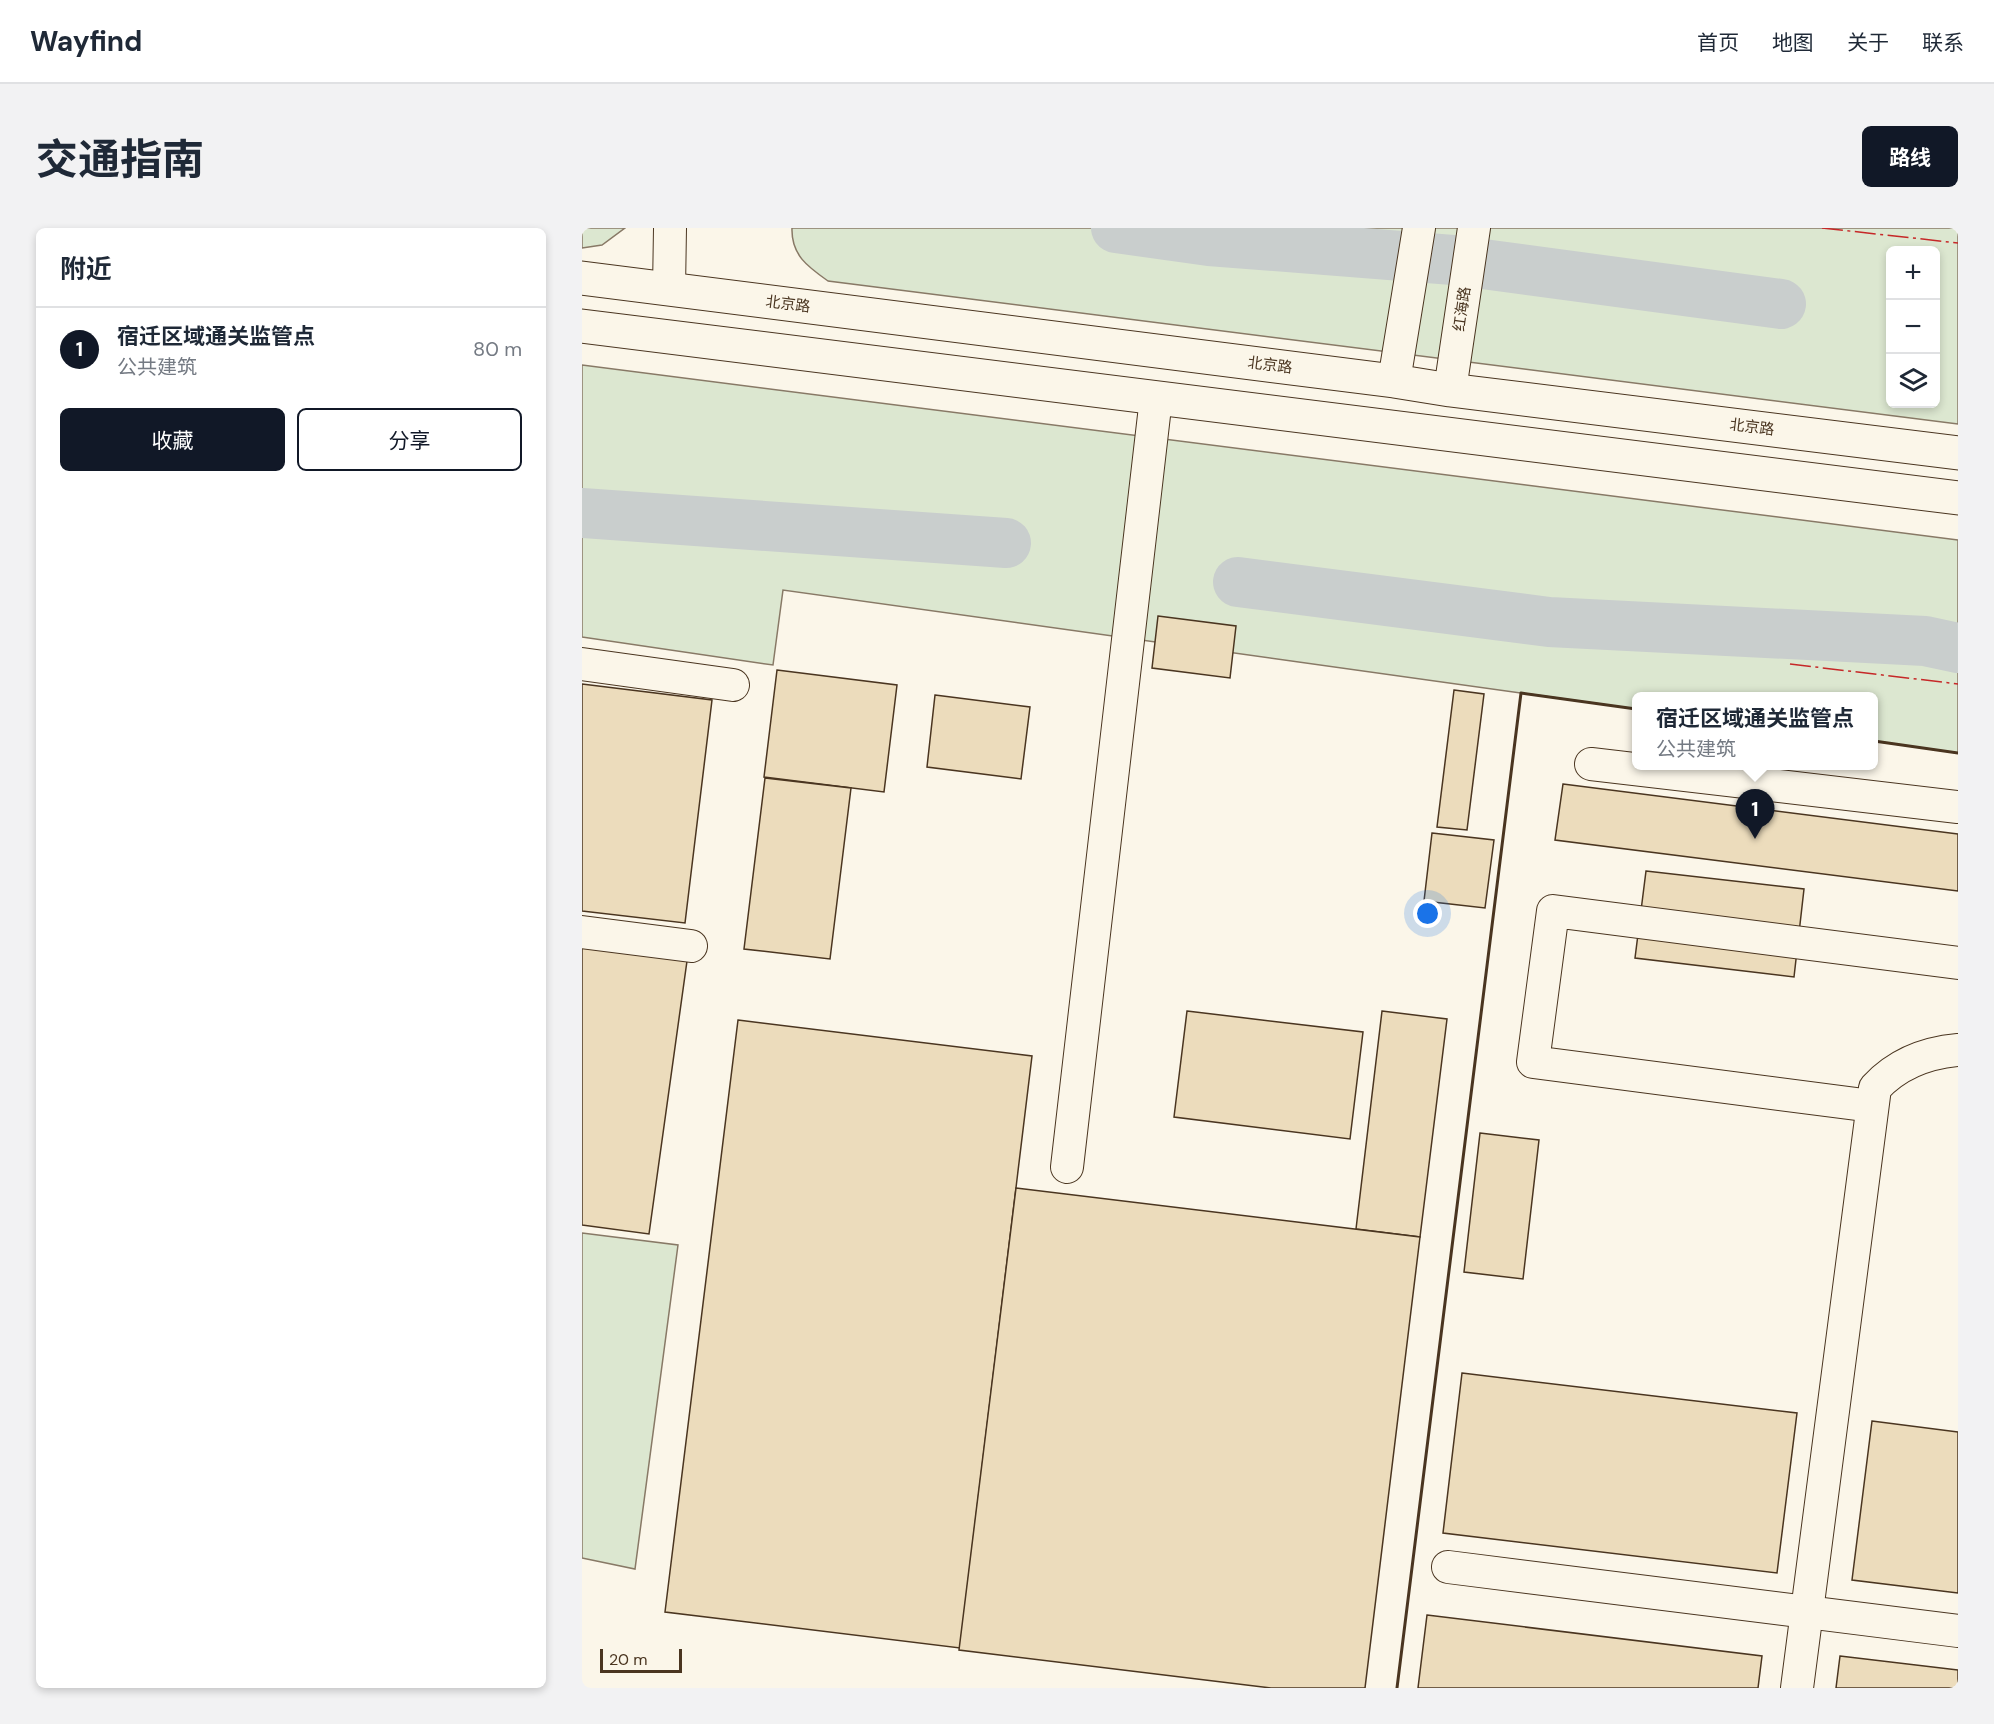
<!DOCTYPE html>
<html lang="zh">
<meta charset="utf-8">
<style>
body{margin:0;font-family:"DM Sans","Noto Sans SC",sans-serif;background:#f2f2f3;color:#1f2937}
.controls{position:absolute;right:18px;top:18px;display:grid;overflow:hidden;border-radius:9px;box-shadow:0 3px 9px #0003}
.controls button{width:54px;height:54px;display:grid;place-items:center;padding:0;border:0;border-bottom:2px solid #e0e1e3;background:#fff;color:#1f2937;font:30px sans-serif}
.scale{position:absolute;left:18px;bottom:15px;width:82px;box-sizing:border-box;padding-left:6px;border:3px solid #4a3520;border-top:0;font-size:16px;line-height:21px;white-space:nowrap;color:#4a3520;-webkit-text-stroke:4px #fbf6e9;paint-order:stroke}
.you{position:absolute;left:846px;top:686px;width:21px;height:21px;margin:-15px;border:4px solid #fff;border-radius:50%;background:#1a73e8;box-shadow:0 0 0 9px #1a73e833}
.badge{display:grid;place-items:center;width:39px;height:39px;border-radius:50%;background:#111827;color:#fff;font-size:20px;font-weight:700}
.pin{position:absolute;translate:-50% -50px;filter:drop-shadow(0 2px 3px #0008)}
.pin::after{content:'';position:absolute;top:32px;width:21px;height:18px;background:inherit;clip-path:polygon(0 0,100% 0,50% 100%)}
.popup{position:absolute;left:1050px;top:464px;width:246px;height:78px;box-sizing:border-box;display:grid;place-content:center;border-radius:9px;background:#fff;filter:drop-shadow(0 2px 4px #0005);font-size:20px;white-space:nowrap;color:#747a83}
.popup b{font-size:22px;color:#1f2937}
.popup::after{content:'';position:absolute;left:50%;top:100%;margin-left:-12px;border:12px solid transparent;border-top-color:#fff}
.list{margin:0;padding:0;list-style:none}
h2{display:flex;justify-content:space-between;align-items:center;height:78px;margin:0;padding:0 24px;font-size:26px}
h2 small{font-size:20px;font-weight:400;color:#747a83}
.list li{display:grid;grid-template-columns:39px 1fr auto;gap:18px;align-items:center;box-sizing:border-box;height:84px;padding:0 24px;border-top:2px solid #e0e1e3}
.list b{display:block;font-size:22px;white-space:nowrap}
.list p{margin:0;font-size:20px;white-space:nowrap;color:#747a83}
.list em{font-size:20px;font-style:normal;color:#747a83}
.actions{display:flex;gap:12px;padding:18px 24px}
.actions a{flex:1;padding:14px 0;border:2px solid #111827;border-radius:9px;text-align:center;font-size:21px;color:#111827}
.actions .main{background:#111827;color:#fff}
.icon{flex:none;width:33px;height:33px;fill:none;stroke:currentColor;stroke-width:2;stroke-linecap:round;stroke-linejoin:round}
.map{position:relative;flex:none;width:1376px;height:1460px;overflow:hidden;border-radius:9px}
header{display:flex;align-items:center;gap:36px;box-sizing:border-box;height:84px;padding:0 30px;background:#fff;border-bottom:2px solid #e0e1e3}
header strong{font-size:28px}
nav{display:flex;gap:33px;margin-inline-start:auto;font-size:21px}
.intro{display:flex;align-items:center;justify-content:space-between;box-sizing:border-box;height:144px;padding:0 36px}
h1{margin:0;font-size:42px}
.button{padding:15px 27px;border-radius:9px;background:#111827;color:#fff;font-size:21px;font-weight:700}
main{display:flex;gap:36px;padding:0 36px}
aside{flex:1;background:#fff;border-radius:9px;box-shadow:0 3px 9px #0003}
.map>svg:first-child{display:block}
.green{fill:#dce7d0;stroke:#887966;stroke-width:1.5;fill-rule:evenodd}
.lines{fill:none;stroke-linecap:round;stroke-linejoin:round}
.river{stroke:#c9cecd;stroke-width:50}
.building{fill:#ecdcbc;stroke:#4a3520;stroke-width:1.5}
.minor-casing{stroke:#4a3520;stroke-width:34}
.major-casing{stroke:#4a3520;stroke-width:35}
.minor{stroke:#fbf6e9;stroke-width:32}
.major{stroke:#fbf6e9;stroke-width:33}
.wall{stroke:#4a3520;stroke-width:3}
.power{stroke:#c62828;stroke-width:1.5;stroke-dasharray:21 4.5 3 4.5;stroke-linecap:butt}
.labels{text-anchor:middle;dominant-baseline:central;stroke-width:4.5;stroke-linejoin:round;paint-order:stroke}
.street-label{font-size:15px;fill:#4a3520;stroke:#fbf6e9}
</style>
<header>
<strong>Wayfind</strong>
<nav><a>首页</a><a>地图</a><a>关于</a><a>联系</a></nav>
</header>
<div class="intro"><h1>交通指南</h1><a class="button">路线</a></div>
<main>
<aside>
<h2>附近<small></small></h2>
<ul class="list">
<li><span class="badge">1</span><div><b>宿迁区域通关监管点</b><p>公共建筑</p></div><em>80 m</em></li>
</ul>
<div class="actions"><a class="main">收藏</a><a>分享</a></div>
</aside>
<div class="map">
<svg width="1376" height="1460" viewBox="0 0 1376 1460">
<rect width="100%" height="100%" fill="#fbf6e9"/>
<!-- green -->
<g class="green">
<path d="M0,0H43L20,17L0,20Z"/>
<path d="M210,0H1376V196L246,53C226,39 209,27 210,0ZM1308,22H1354V176H1308Z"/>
<path d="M0,137L1376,312V525L1292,513V468H1054V481L201,362L191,437L0,409Z"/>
<path d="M0,1005L96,1017L53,1341L0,1330Z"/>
</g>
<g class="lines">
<!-- river -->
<g class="river">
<path d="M534,0L627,13L871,32L1199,76"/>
<path d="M0,285L424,315"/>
<path d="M656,354L967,394L1343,413L1376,420"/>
</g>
</g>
<!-- building -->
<g class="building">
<path d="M576,388L654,398L648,450L570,440Z"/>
<path d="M195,442L315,457L302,564L182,549Z"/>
<path d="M0,456L130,472L103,695L0,683Z"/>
<path d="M872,462L902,466L885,602L855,599Z"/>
<path d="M353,467L448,479L439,551L345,539Z"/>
<path d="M183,550L269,560L248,731L162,721Z"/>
<path d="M981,556L1376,606V663L973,612Z"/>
<path d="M850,605L912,612L903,680L842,673Z"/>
<path d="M1064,643L1222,661L1212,749L1053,730Z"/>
<path d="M0,719L105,733L67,1006L0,997Z"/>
<path d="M605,783L781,804L768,911L592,889Z"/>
<path d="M800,783L865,791L838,1009L774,1001Z"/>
<path d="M156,792L450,828L378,1420L83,1384Z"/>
<path d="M898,905L957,912L941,1051L882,1044Z"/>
<path d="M434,960L838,1009L783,1460H689L377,1422Z"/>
<path d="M880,1145L1215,1185L1195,1345L861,1305Z"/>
<path d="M1290,1193L1376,1204V1365L1270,1352Z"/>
<path d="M845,1387L1180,1428L1176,1460H836Z"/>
<path d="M1258,1428L1376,1442V1460H1254Z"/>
</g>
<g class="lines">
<!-- minor casing -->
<g class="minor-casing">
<g id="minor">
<path d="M87,61L88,0"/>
<path d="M812,153L837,0"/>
<path d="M868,162L892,0"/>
<path d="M0,436L151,457"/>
<path d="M1009,536L1376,579"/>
<path d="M0,704L109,718"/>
<path d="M1290,878L951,834L971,683L1376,735"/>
<path d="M485,939L574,170"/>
<path d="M866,1339L1376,1403"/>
<path d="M1215,1460L1293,860C1315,836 1343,825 1376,822"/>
</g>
</g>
<!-- major casing -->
<g class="major-casing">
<g id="major">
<path d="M0,50L812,153L868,162L1376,225"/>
<path d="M0,98L1376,270"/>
</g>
</g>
<!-- minor -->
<use href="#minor" class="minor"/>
<!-- major -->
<use href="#major" class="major"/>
<!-- wall -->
<g class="wall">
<path d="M1292,513L1376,525"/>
<path d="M815,1460L939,465L1054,481"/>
</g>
<!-- power -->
<g class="power">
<path d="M1240,0L1376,15"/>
<path d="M1208,436L1376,456"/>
</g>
</g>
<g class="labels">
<!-- street labels -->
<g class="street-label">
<text transform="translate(206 76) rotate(7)">北京路</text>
<text transform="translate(880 81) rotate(-82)">红海路</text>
<text transform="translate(688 137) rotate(7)">北京路</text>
<text transform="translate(1170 199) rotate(7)">北京路</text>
</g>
</g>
</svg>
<div class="controls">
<button>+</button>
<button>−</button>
<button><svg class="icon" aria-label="layers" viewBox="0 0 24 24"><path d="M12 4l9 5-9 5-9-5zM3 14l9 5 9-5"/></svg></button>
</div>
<div class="scale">20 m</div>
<div class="you"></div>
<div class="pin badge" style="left:1173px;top:611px">1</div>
<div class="popup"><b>宿迁区域通关监管点</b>公共建筑</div>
</div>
</main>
